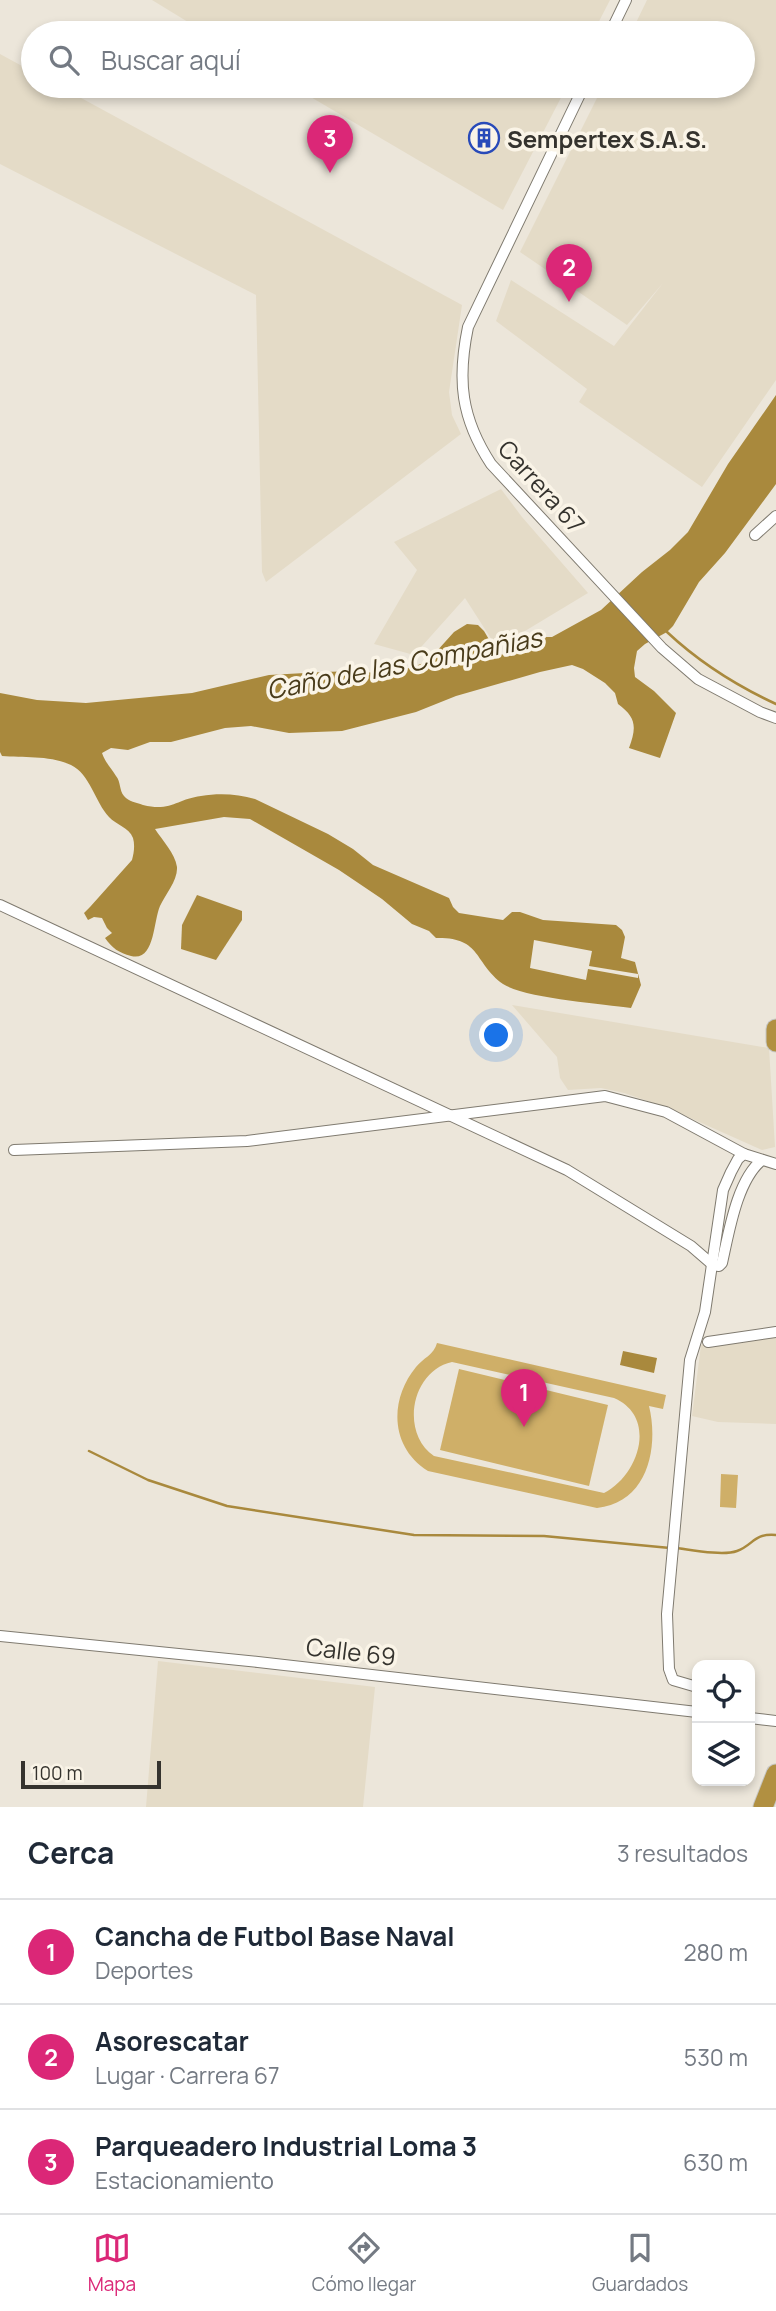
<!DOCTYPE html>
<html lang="es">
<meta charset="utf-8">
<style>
body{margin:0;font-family:Manrope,sans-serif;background:#f6f6f7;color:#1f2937}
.controls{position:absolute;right:21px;bottom:21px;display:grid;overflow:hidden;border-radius:14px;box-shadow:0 4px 10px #0003}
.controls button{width:63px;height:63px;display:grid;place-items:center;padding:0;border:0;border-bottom:2px solid #e0e1e3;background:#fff;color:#1f2937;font:35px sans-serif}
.scale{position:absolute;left:21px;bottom:18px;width:140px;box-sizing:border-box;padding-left:7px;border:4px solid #35332e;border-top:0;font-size:19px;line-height:24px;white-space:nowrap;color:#35332e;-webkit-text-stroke:5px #faf4e7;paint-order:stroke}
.you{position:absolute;left:497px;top:1036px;width:24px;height:24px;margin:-18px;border:5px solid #fff;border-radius:50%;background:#1a73e8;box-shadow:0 0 0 10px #1a73e833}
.badge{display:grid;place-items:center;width:46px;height:46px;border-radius:50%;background:#db2777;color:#fff;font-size:23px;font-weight:700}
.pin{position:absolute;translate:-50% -58px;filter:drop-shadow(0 2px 4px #0008)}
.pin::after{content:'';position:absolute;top:37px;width:24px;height:21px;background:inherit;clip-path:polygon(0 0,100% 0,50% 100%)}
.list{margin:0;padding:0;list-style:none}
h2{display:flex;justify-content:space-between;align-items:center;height:91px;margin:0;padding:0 28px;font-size:30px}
h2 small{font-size:23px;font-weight:400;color:#747a83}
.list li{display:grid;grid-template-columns:46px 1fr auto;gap:21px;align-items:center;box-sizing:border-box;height:105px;padding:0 28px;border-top:2px solid #e0e1e3}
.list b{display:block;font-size:26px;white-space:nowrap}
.list p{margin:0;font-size:23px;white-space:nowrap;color:#747a83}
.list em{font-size:23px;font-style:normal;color:#747a83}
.icon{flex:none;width:38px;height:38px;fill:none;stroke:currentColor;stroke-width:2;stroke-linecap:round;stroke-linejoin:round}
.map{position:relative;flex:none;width:776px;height:1807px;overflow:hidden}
.search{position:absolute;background:#fff;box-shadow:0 4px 10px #0003;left:21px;right:21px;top:21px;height:77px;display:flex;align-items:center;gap:18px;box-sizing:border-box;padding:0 24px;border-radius:38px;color:#747a83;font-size:26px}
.sheet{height:406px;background:#fff}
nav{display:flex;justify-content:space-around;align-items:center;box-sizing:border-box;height:98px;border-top:2px solid #e0e1e3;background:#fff;font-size:19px;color:#747a83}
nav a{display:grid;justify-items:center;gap:4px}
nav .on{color:#db2777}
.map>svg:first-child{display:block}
.built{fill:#e4dbc7}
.green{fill:#cfaf68;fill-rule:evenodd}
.water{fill:#a9893d}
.pier{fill:#ece6da}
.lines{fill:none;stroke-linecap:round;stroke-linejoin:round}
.stream{stroke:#a9893d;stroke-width:2.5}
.street-casing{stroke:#7f7a6f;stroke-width:12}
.highway-casing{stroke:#c6c6c4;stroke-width:21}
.street{stroke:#fff;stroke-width:10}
.highway{stroke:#b19041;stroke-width:19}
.labels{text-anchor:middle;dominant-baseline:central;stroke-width:7;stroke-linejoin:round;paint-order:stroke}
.poi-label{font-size:24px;font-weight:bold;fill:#35332e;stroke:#faf4e7;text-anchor:start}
.street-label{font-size:24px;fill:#35332e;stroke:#faf4e7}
.water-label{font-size:26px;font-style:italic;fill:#493b1a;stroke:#faf4e7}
</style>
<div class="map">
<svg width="776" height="1807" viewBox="0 0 776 1807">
<rect width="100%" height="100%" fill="#ece6da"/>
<!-- built -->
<g class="built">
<path d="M152,0H610L593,33H206Z"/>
<path d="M647,0H776V380L702,487L579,402L587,389L496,321L511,280L614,346L663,283L627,325L520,252L603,86H743V33H631Z"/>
<path d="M0,54L33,72V86H59L462,305L449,392L452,415L461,434L266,582L262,572L256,295L0,164Z"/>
<path d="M292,86H567L503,210Z"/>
<path d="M501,489L522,517L588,593L497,648L465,598L414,655L374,644L417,570L394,542Z"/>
<path d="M512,1005L769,1048L775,1147L762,1150L668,1108L624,1093L601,1088L568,1090L560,1078L557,1057Z"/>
<path d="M776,1336V1424L718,1422L692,1416L701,1345Z"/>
<path d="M158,1661L375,1687L363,1807H146Z"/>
</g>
<!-- green -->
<g class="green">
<path d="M437,1343L666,1395L663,1409L649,1406C659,1447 648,1503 597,1508L428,1471C390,1447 389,1400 416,1367C423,1358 434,1355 437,1343ZM452,1362L614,1398C658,1417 639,1475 604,1493L434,1456C400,1433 411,1371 452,1362Z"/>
<path d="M459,1369L608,1405L589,1486L440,1450Z"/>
<path d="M721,1474L738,1475L736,1508L720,1507Z"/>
</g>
<!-- water -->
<g class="water">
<path d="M776,395V484L725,553L699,582L673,626L667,632L645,644L637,651L634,668L635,677L654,691L676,713L660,758L629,748C637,727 636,717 618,704L615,693L605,683L583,669L572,665L540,672L456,696L416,712L342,731L289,733L251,726L225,728L171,742H150L128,750L111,748L102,753C105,762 111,768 116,776C121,782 119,790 124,796C129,802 136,802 143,805C171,812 177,799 201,796C219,793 238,794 255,799L328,834L353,849L373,865L449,898L453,907L459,913L503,920L512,912H520L543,920L616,925L622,930L625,937L621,958L635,962L641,985L631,1008C602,1004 524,998 503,984C473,962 482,937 436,938L429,931L412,924L382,899L339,870L250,819L224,817L155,829C162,840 175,853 177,867C178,880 165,895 160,906C153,922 155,962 131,956C119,953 112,948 105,938L112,933L107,928L102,918L94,917L88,920L84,913L90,907L132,860C134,853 135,845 133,838C129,827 116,825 109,817C95,802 90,774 71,765C50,755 23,758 2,756L0,752V693L37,700L86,703L192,693L269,675L323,672L356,671L384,674L397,672L427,662L454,632L467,624L478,625L484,631L497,653L504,655L513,653L540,637H552L601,610L642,572L670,550L688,532L728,464Z"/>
<path d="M197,895L242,911V920L216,960L181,949L182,925Z"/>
<path d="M623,1351L657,1358L654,1373L620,1365Z"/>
</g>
<!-- pier -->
<path class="pier" d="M534,940L592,951L589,966L638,974V978L588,969L586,980L530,968Z"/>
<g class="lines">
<!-- stream -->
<g class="stream">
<path d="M667,632C700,663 735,685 776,704"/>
<path d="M89,1451L148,1480L227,1506L414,1535L544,1536L670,1548"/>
<path d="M677,1548C692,1550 723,1556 737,1551C754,1545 753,1533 776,1535"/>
</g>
<!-- street casing -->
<g class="street-casing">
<g id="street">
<path d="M610,33L626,0"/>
<path d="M584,86L468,327C457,380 461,418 491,464L662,648L698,679L760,712L776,718"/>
<path d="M755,535L776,516"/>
<path d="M0,905L567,1170L691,1246L713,1265"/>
<path d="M14,1150L247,1141L605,1096L666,1112L744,1154"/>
<path d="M713,1265L719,1266L722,1263C729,1232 737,1180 762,1160"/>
<path d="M708,1342L776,1332"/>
<path d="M0,1636L258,1662L697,1712"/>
<path d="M697,1687L673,1680L669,1669L667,1614L690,1360L705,1312L723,1190L731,1172L738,1159L744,1154L776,1164"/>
<path d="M750,1718L776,1721"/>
</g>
</g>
<!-- highway casing -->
<g class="highway-casing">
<g id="highway">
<path d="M776,1029V1042"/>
<path d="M763,1807L776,1774"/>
</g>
</g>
<!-- street -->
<use href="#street" class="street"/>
<!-- highway -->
<use href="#highway" class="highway"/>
</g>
<!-- icons -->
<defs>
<g id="building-ring" transform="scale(1.575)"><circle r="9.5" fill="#faf4e7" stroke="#284ab9" stroke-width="1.5"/><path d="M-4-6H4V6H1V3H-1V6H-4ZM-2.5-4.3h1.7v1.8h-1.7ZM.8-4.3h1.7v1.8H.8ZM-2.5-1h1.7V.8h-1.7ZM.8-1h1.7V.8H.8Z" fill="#284ab9"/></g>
</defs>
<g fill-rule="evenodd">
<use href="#building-ring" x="484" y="138"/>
</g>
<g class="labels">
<!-- poi labels -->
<g class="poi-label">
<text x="507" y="138">Sempertex S.A.S.</text>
</g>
<!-- street labels -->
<g class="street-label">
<text transform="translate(542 486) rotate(48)">Carrera 67</text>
<text transform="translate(351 1651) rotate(7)">Calle 69</text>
</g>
<!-- water labels -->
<g class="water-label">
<text transform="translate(404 663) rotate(-11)">Caño de las Compañias</text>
</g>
</g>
</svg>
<div class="controls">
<button><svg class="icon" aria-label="locate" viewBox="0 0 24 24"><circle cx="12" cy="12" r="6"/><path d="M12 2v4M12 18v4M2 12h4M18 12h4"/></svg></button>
<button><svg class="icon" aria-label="layers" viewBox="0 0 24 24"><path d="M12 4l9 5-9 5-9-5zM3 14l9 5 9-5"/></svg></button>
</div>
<div class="scale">100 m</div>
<div class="you"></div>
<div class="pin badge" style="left:524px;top:1427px">1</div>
<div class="pin badge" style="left:569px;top:302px">2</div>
<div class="pin badge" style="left:330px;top:173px">3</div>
<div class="search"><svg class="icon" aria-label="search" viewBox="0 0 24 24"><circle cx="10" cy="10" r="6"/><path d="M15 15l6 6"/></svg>Buscar aquí</div>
</div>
<section class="sheet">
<h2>Cerca<small>3 resultados</small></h2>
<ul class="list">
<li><span class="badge">1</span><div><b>Cancha de Futbol Base Naval</b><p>Deportes</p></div><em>280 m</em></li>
<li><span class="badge">2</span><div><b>Asorescatar</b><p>Lugar · Carrera 67</p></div><em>530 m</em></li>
<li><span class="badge">3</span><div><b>Parqueadero Industrial Loma 3</b><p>Estacionamiento</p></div><em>630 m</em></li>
</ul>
</section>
<nav>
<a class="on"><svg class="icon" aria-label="map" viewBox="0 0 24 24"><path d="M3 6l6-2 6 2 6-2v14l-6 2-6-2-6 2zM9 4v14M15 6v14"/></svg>Mapa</a>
<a><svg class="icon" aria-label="directions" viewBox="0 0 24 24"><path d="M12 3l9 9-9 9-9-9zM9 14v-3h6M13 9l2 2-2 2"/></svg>Cómo llegar</a>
<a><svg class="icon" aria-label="saved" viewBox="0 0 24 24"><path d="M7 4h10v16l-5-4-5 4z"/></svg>Guardados</a>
</nav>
